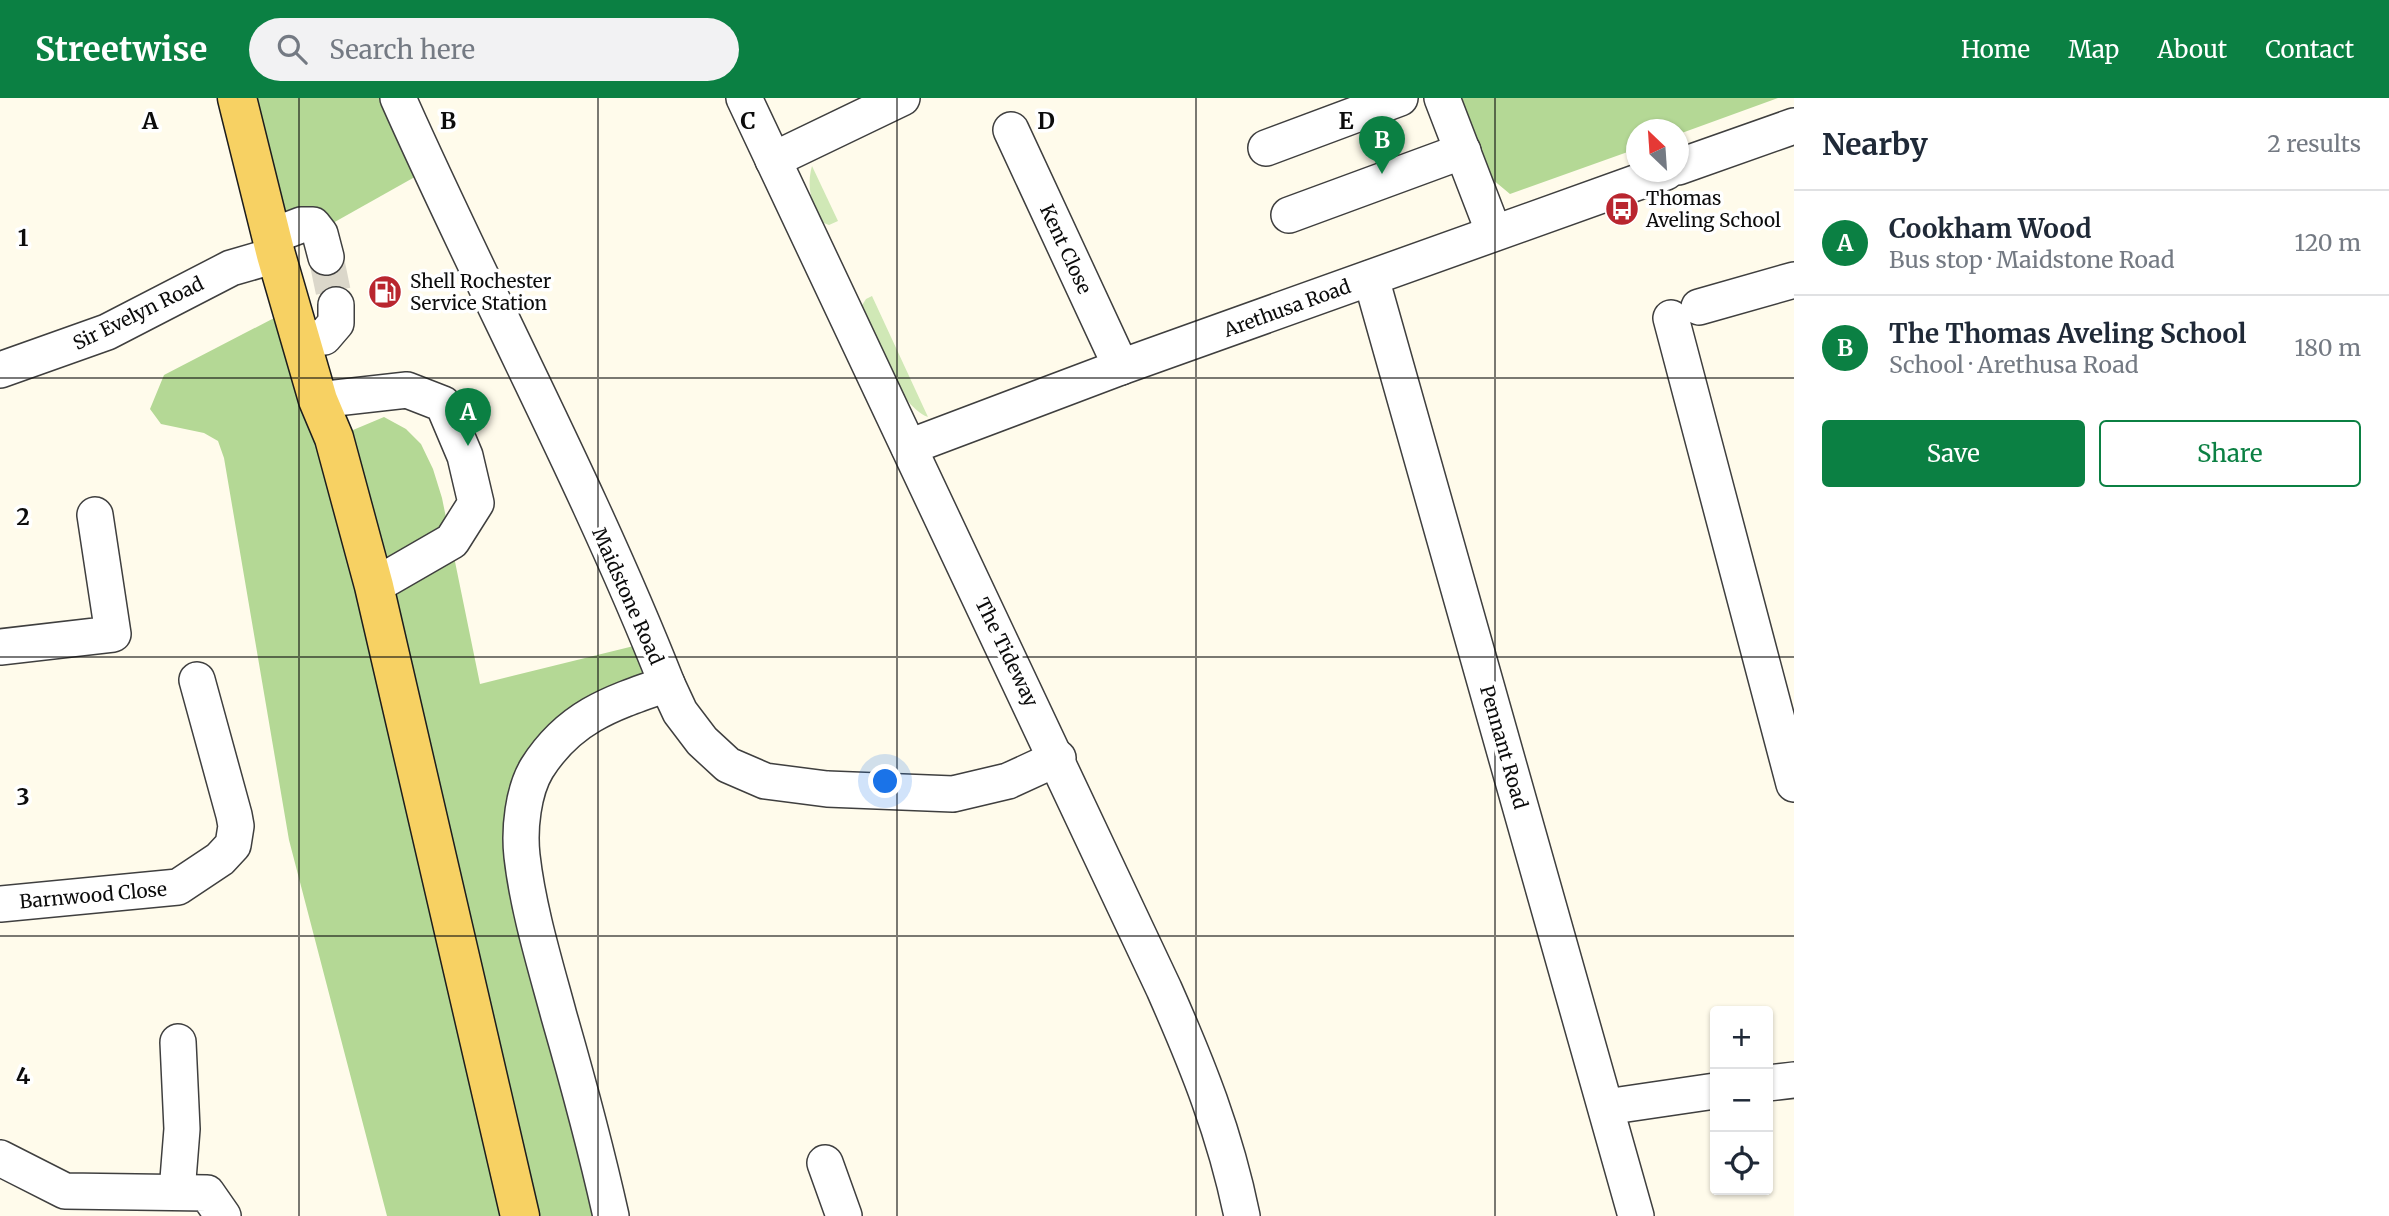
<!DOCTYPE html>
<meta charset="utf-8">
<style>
body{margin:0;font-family:Merriweather,serif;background:#f2f2f3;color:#1f2937}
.controls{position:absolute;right:21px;bottom:21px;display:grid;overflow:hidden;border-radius:7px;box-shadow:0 2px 5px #0004}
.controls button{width:63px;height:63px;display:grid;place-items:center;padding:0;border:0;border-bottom:2px solid #e0e1e3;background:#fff;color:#1f2937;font:35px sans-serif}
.compass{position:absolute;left:1626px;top:21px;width:63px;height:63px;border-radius:50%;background:#fff;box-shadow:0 2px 5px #0004;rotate:335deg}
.you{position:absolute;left:886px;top:684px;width:24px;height:24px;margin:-18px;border:5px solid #fff;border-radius:50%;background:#1a73e8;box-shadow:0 0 0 10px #1a73e833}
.badge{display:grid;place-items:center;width:46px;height:46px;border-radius:50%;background:#0b8043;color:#fff;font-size:23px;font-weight:700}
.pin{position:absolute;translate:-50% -58px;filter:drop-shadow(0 2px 4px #0008)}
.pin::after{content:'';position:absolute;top:37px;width:24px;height:21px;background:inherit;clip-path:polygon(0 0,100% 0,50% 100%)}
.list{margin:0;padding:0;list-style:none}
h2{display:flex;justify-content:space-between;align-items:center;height:91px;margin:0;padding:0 28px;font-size:30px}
h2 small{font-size:23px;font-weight:400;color:#747a83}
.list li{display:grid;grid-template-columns:46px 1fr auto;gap:21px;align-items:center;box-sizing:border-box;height:105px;padding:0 28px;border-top:2px solid #e0e1e3}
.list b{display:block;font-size:26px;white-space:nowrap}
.list p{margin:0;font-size:23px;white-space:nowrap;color:#747a83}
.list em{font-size:23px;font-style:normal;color:#747a83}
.actions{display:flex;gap:14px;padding:21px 28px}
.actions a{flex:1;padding:16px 0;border:2px solid #0b8043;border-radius:7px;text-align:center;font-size:24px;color:#0b8043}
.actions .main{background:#0b8043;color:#fff}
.icon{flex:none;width:38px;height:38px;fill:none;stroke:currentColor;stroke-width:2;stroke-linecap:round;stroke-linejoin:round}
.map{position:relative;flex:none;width:1794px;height:1118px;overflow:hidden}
header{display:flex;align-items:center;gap:42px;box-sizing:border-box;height:98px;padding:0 35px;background:#0b8043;color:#fff}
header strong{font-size:33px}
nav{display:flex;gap:38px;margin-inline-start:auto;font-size:24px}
.search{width:490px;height:63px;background:#f2f2f3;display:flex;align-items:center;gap:18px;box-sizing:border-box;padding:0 24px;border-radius:38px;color:#747a83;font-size:26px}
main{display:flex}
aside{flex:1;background:#fff}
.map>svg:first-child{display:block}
.green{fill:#d0e8b6}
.forest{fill:#b4d895}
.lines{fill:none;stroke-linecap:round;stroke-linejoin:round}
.minor-tunnel{stroke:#dbd7ca;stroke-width:35;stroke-dasharray:35 18;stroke-linecap:butt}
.minor-casing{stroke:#3f3f3f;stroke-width:38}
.major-casing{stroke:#1d1d1d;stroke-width:41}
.minor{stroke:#fff;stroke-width:35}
.major{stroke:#f7d163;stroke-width:38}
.grid{fill:none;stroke:#0c0c0c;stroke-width:2;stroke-opacity:0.55}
.labels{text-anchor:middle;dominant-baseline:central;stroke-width:7;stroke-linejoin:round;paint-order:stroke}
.poi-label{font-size:19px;fill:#0c0c0c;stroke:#fff;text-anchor:start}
.street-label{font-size:19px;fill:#0c0c0c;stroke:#fff}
.grid-label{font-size:23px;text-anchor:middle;font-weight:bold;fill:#0c0c0c;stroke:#fff;stroke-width:7;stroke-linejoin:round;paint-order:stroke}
</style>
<header>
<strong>Streetwise</strong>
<div class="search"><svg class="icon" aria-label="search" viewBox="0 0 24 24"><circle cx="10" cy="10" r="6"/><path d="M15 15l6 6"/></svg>Search here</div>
<nav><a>Home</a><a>Map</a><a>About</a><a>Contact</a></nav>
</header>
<main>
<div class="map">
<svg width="1794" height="1118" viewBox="0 0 1794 1118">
<rect width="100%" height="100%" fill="#fffbeb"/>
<!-- green -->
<g class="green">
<path d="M812,68L838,123L829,127L821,124C812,104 806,90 812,68Z"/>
<path d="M872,198L928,319C896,306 876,240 861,209L866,201Z"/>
</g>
<!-- forest -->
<g class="forest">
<path d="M237,0H398L429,71L276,157Z"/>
<path d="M1462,0H1778L1679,36L1678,32H1636V51L1510,96L1492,81L1465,17Z"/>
<path d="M276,219L334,340L384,319L406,331L421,346L433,371L442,400L480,586L650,544L667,586L587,617L522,716L611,1118H387L289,742L224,360L218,343L204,335L161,326L150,311L164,277Z"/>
</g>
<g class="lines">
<!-- minor-tunnel -->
<path class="minor-tunnel" d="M326,159L336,207"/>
<!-- minor casing -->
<g class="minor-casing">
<g id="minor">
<path d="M398,0C485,196 588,386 667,586L680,614L702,643L728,667L765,683L827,691L953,696L1008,683L1058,660"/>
<path d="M744,0L1164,891C1198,968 1225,1035 1242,1118"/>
<path d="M1442,0L1494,135"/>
<path d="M1011,32L1121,269"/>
<path d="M1266,50L1400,0"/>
<path d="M773,62L902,0"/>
<path d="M1678,69L1794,28"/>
<path d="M1289,117L1463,53"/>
<path d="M272,138L301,127H313L320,136L326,159"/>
<path d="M1371,180L1636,1118"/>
<path d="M1699,209L1794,182"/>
<path d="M1671,220L1794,686"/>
<path d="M301,241L324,239L336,225V207"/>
<path d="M0,272L107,234L231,170L276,157"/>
<path d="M318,302L407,292L443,306L465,358L476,405L452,443L374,488"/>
<path d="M909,349L1121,269L1666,74"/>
<path d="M0,549L113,536L95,417"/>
<path d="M0,806L178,789L220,761L233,747L236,728L234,717L197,582"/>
<path d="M1768,985L1794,982"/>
<path d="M1606,1009L1715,993"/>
<path d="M0,1060L65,1093L207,1095L223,1118"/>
<path d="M825,1065L844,1118"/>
<path d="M177,1094L182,1031L178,944"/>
<path d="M611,1118C596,1051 578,984 559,918C545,866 528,811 522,758C519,731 523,693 537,670C570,618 612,605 667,586"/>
</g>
</g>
<!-- major casing -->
<g class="major-casing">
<path id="major" d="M237,0L276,157L318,302L334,340L374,488L520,1118"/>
</g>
<!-- minor -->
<use href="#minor" class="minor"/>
<!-- major -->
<use href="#major" class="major"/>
</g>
<!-- grid -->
<path class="grid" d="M299,0V1118M598,0V1118M897,0V1118M1196,0V1118M1495,0V1118M0,280H1794M0,559H1794M0,838H1794"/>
<!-- icons -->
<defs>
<g id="bus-disc" transform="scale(1.75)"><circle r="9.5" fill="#b9262f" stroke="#fff"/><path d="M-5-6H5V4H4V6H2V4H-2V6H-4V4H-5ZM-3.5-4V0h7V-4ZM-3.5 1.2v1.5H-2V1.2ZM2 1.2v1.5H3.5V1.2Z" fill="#fff"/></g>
<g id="fuel-disc" transform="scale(1.75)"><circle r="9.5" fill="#b9262f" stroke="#fff"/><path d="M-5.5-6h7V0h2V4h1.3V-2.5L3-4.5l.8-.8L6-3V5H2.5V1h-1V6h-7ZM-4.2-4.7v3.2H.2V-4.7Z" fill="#fff"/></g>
</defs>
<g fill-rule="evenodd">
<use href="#bus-disc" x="1622" y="111"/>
<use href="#fuel-disc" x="385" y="194"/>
</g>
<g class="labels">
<!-- poi labels -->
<g class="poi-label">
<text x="1646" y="100">Thomas<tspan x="1646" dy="22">Aveling School</tspan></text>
<text x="410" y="183">Shell Rochester<tspan x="410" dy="22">Service Station</tspan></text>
</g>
<!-- street labels -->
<g class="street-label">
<text transform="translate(1066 151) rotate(65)">Kent Close</text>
<text transform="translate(1287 210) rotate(-20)">Arethusa Road</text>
<text transform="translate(138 215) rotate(-26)">Sir Evelyn Road</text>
<text transform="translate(628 498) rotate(66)">Maidstone Road</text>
<text transform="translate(1007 554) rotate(64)">The Tideway</text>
<text transform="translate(1504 649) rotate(74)">Pennant Road</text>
<text transform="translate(93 797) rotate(-5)">Barnwood Close</text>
</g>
</g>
<g class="grid-label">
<text x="150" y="31">A</text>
<text x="448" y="31">B</text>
<text x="748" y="31">C</text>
<text x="1046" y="31">D</text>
<text x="1346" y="31">E</text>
<text x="23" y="148">1</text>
<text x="23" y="427">2</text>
<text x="23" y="707">3</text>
<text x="23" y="986">4</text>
</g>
</svg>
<div class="controls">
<button>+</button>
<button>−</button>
<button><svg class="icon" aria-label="locate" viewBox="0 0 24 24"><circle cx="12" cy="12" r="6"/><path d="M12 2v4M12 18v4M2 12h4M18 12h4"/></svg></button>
</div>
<svg class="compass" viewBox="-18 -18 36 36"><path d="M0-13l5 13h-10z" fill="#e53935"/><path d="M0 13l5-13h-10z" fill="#747a83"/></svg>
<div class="you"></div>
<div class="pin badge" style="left:468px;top:348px">A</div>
<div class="pin badge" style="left:1382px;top:76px">B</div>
</div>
<aside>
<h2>Nearby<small>2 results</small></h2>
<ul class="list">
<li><span class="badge">A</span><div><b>Cookham Wood</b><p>Bus stop · Maidstone Road</p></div><em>120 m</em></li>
<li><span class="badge">B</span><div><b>The Thomas Aveling School</b><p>School · Arethusa Road</p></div><em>180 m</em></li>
</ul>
<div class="actions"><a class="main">Save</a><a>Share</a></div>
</aside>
</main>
